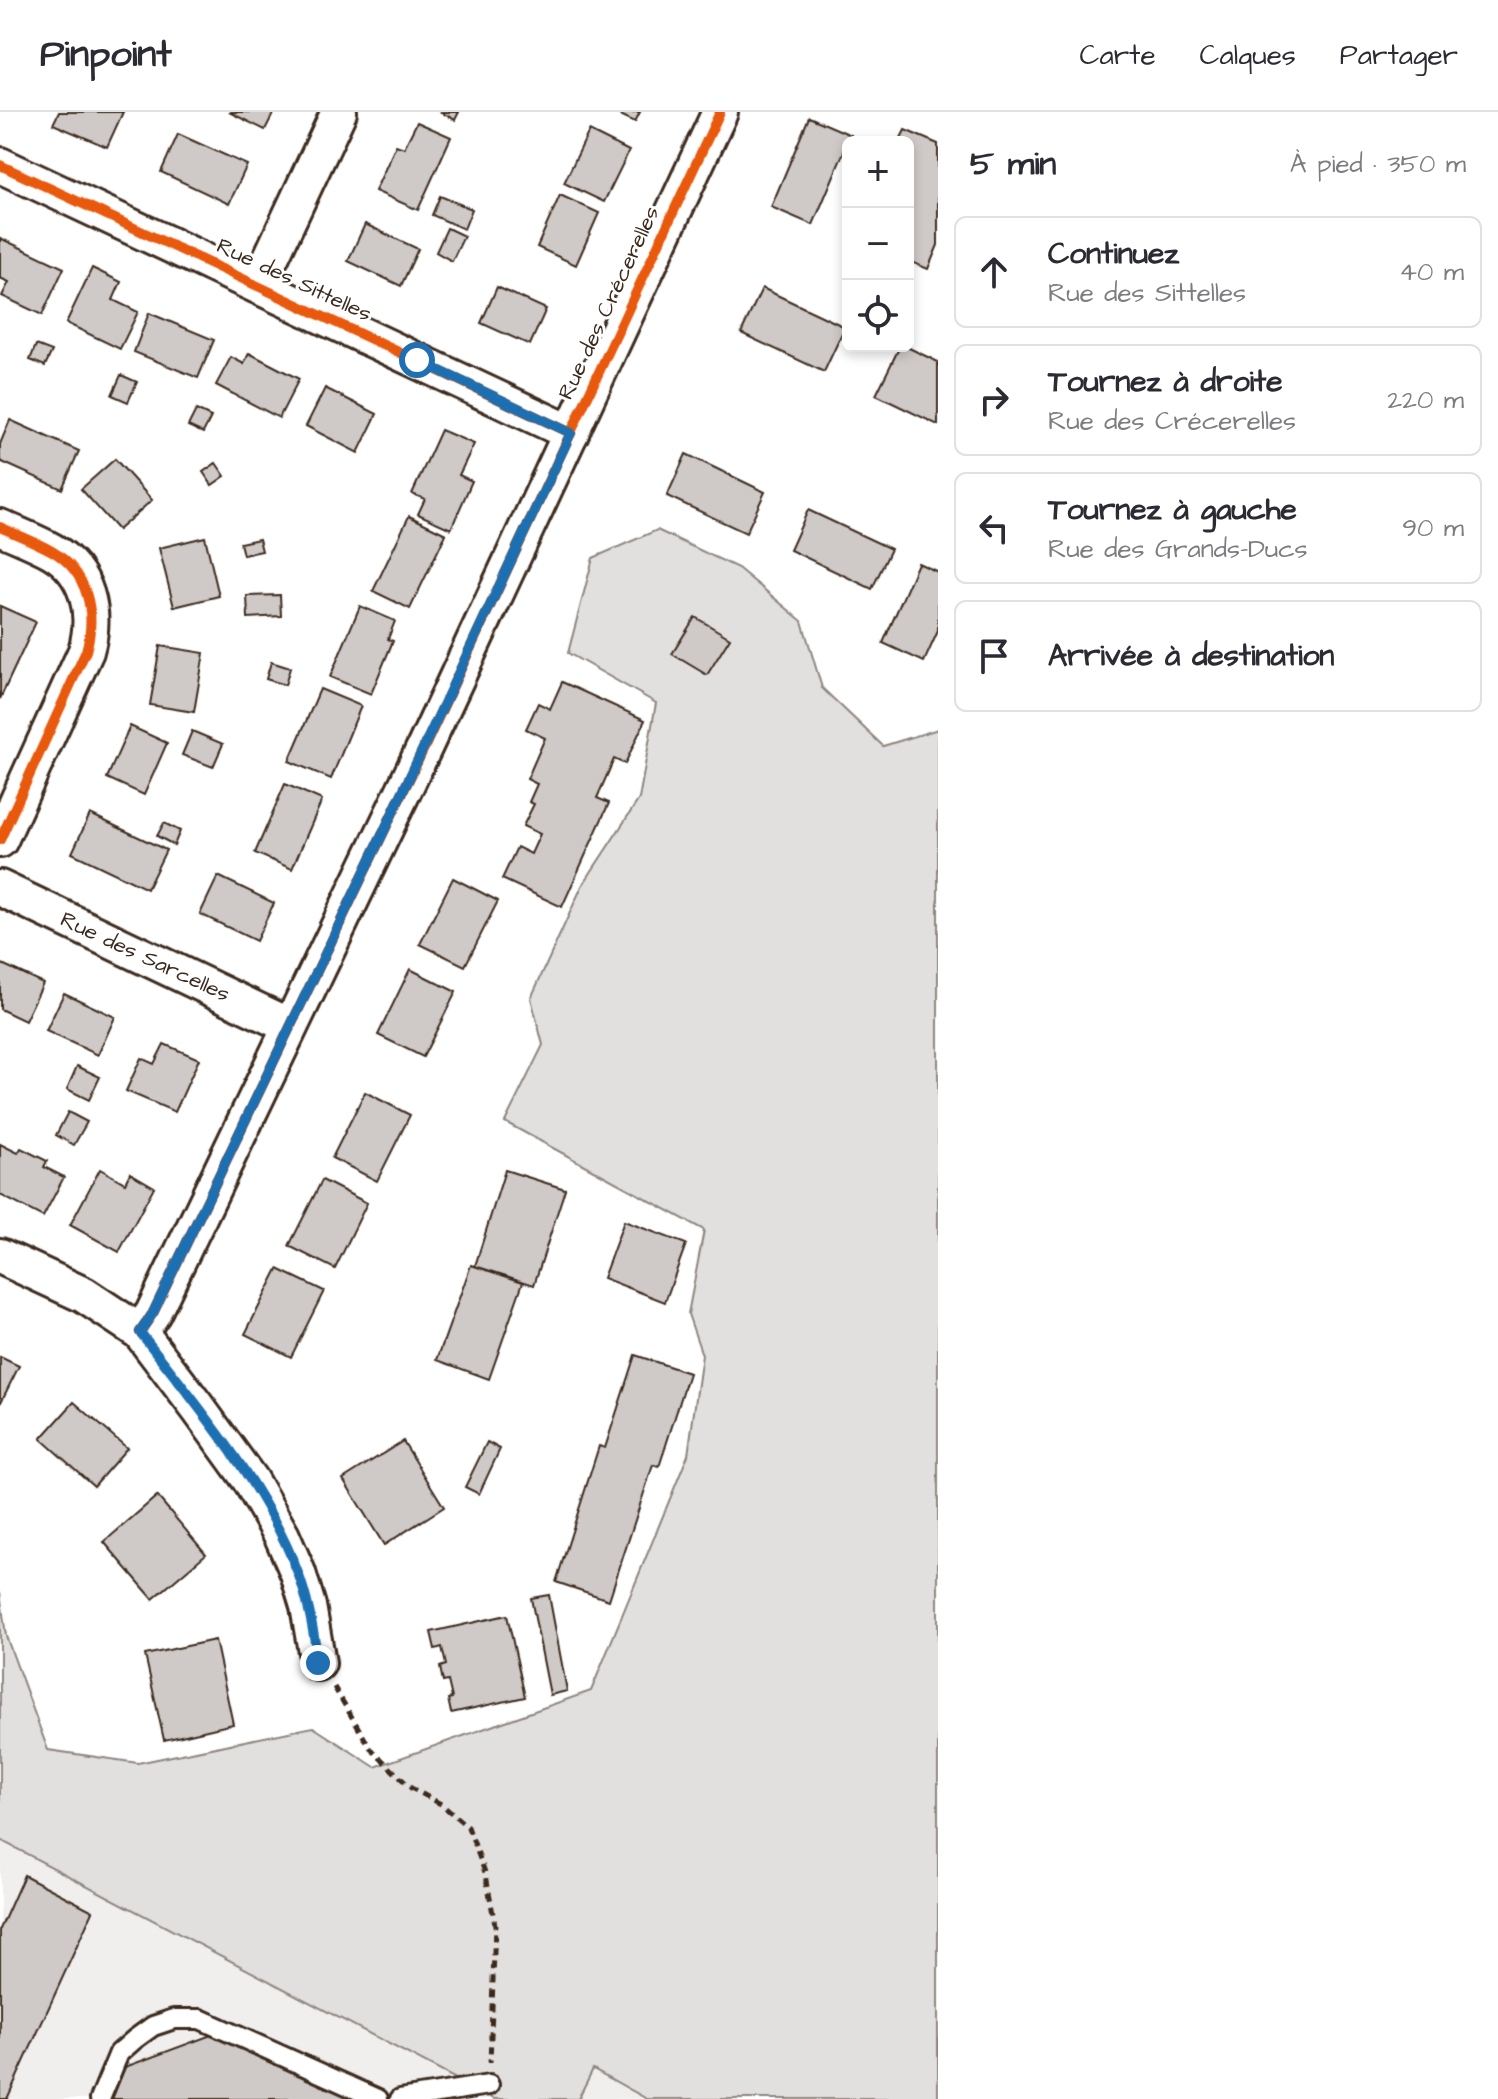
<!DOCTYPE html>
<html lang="fr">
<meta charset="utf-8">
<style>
body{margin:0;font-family:"Architects Daughter",sans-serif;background:#f7f7f7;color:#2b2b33}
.controls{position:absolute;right:24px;top:24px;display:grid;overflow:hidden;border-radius:12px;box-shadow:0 4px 12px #0003}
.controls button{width:72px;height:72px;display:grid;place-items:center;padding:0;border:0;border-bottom:2px solid #e1e1e2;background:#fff;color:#2b2b33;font:40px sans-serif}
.stop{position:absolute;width:24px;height:24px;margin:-18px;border:6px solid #1f6fb2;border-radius:50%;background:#fff}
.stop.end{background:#1f6fb2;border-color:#fff;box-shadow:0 2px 8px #0008}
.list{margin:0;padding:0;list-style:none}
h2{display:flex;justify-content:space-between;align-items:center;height:104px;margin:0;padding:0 32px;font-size:34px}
h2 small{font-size:26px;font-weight:400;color:#7c7c81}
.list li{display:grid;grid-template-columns:52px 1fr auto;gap:24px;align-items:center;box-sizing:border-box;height:112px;margin:0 16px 16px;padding:0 16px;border:2px solid #e1e1e2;border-radius:12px}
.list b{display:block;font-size:30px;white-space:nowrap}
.list p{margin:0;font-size:26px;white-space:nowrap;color:#7c7c81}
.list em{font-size:26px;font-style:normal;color:#7c7c81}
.icon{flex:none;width:44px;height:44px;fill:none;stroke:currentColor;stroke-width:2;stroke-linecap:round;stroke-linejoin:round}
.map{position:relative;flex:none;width:938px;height:1987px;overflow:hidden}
header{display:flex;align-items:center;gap:48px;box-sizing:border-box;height:112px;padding:0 40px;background:#fff;border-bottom:2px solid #e1e1e2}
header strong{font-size:38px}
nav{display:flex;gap:44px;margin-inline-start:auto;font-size:28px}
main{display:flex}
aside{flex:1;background:#fff}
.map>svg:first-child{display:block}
.built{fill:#f1efee}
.green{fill:#e2e0de;stroke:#8e857e;stroke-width:2}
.building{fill:#cfcac7;stroke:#3b2a1e;stroke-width:2}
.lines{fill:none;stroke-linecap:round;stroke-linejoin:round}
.service-casing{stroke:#3b2a1e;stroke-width:24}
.minor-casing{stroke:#3b2a1e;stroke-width:40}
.path{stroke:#3b2a1e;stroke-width:5;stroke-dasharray:8 6;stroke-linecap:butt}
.service{stroke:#fff;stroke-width:18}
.minor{stroke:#fff;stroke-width:34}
.cycleway-casing{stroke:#fff;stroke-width:15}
.cycleway{stroke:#e8590c;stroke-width:10}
.route{stroke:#1f6fb2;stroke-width:10}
.labels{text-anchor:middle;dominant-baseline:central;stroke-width:6;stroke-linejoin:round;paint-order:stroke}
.street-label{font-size:22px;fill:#3b2a1e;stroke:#fff}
</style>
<header>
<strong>Pinpoint</strong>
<nav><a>Carte</a><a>Calques</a><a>Partager</a></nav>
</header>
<main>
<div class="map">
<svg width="938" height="1987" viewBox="0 0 938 1987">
<rect width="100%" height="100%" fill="#fff"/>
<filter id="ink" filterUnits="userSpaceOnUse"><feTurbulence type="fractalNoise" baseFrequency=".0125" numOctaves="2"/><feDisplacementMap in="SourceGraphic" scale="16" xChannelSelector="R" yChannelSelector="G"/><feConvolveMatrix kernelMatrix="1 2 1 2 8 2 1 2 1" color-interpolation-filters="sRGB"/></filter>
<g filter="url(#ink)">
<!-- built -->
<g class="built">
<path d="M0,1728L494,1987H0Z"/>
<path d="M592,1957L647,1987H578Z"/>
</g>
<!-- green -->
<path class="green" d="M657,418L738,456L802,509L822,576L883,634L938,617V1987H647L593,1957L578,1987H494L0,1728V1480L6,1524L48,1638L138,1651L313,1615L375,1655L591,1579L688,1343L702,1243L688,1202L704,1118L505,1010L543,933L531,886L582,774L639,687L656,591L568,541L593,446Z"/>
<!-- building -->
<g class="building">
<path d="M59,0H123L107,35L53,12Z"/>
<path d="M229,0H274L265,18Z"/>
<path d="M440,0H459L455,8Z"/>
<path d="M614,0H640L635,10Z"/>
<path d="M809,5L851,23L813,113L771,95Z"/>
<path d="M417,10L451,25L418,98L375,79L396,33L404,36Z"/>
<path d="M905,18L938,32V133L928,157L909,149L908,151V30H899Z"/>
<path d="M589,19L629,39L604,90L564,71Z"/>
<path d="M178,22L247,53L229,92L161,60Z"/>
<path d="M560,83L599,101L576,153L537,135Z"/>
<path d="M440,84L472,97L464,117L432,103Z"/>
<path d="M365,112L418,137L401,174L348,149Z"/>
<path d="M447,116L464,124L452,149L436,140Z"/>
<path d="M0,126L64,156L42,203L2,184L9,170L0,166Z"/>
<path d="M92,156L121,170L113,188L138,200L120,237L66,211Z"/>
<path d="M497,175L546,197L530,233L481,211Z"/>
<path d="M762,176L845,215L824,260L741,221Z"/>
<path d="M149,201L214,228L198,266L134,240Z"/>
<path d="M36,233L52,239L45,254L30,248Z"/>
<path d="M900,234H905L938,250V313L876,283Z"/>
<path d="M249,241L299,267L279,306L216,273L231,245L244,252Z"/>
<path d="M121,263L137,270L128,290L112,283Z"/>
<path d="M325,276L377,302L358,341L306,314Z"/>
<path d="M196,298L211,305L203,321L188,314Z"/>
<path d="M10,308L79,339L62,377L0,349V332Z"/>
<path d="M441,318L474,332L459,363L472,369L451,417L418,402L425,387L412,382Z"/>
<path d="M686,342L765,380L746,421L667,384Z"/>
<path d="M115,347L152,388L118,418L81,377Z"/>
<path d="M216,351L225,364L212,373L203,360Z"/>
<path d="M808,398L891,437L872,477L790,438Z"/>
<path d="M409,404L446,422L410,497L373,479Z"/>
<path d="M205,425L219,484L174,495L159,436Z"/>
<path d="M259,427L262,439L243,443L240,431Z"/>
<path d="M918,451L938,460V519L924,550L883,531Z"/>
<path d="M280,483L281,504L248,506L247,484Z"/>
<path d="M0,494L36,510L0,587Z"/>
<path d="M360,494L395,509L388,527L393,529L371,582L330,565Z"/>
<path d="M695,505L730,526L707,563L672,542Z"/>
<path d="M160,534L204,541L194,600L150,593Z"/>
<path d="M271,550L290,556L285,573L266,567Z"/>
<path d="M562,570L645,608L625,652L614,647L597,686L609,691L562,795L502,767L517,735L531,742L540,722L523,714L534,692L529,690L537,672L527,667L545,626L526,617L538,591L550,597Z"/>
<path d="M320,577L361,594L331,667L289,649Z"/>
<path d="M130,614L167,631L144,683L107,666Z"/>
<path d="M192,619L223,632L213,655L182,643Z"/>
<path d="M285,672L322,688L292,757L255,741Z"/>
<path d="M90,702L166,738L147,777L72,741Z"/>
<path d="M164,711L180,719L174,733L157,724Z"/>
<path d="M218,764L274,791L256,829L200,802Z"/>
<path d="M453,766L498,789L465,854L420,832Z"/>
<path d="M0,851L43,871L25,909L0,897Z"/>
<path d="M410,857L456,880L423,945L378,923Z"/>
<path d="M64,881L115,905L98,943L46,919Z"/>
<path d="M164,932L199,947L175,1000L126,979L141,946L154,952Z"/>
<path d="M77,954L100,965L89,988L67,977Z"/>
<path d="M365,980L410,1003L377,1069L332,1046Z"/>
<path d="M68,1000L87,1010L74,1033L56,1023Z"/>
<path d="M0,1032L18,1041L21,1036L47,1049L44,1055L64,1065L43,1105L0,1083Z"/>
<path d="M100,1057L125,1071L130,1061L154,1075L119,1140L70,1113Z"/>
<path d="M505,1058L565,1077L534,1173L475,1154Z"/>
<path d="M322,1068L367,1091L335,1157L289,1134Z"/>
<path d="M624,1109L686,1132L665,1190L603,1166Z"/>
<path d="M471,1153L523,1170L489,1267L437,1248Z"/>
<path d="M278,1157L324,1179L291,1245L245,1222Z"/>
<path d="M635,1243L689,1261L659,1355L653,1353L609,1488L556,1470L599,1334L605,1336Z"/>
<path d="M0,1245L19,1254L0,1292Z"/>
<path d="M74,1290L127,1336L94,1374L41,1327Z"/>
<path d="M403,1329L444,1395L384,1433L343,1367Z"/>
<path d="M487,1330L500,1337L479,1382L465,1375Z"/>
<path d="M157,1384L206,1442L153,1487L104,1430Z"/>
<path d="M549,1483L567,1579L550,1583L531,1486Z"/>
<path d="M507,1503L525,1585L451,1601L448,1587L452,1586L448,1569L443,1570L440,1555L446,1553L442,1535L435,1537L431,1520Z"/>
<path d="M215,1528L233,1612L164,1628L145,1543Z"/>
<path d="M24,1763L93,1799L7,1987H0V1817Z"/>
<path d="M214,1922L354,1987H112L125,1955Z"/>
</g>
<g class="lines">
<!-- service casing -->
<g class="service-casing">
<g id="service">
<path d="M100,1987L119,1941L135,1927L153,1914L174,1907H200L378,1987"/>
<path d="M400,1987L489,1973"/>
</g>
</g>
<!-- minor casing -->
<g class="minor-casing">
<g id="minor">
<path d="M0,53L571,321"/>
<path d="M258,173L339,0"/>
<path d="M0,415C17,423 36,430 52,439C88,460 97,501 86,539L0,728"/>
<path d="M0,776L290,914"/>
<path d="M0,1144L84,1183L140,1220L200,1299L250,1368L282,1424L298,1461L308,1494L318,1551"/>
<path d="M140,1220L153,1201L425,634L720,0"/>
</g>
</g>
<!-- path -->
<path class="path" d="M334,1575L371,1637L411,1676L441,1692L468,1715L486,1763L495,1813L490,1951"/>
<!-- service -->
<use href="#service" class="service"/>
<!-- minor -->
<use href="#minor" class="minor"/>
<!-- cycleway casing -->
<g class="cycleway-casing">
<g id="cycleway">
<path d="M0,53L571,321"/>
<path d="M0,415C17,423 36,430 52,439C88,460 97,501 86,539L0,728"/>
<path d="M140,1220L153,1201L425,634L720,0"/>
</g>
</g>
<!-- cycleway -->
<use href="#cycleway" class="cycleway"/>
</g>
</g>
<g class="lines" filter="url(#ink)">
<!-- route -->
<path class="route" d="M318,1551C314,1520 309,1490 298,1461C264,1371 198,1295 140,1220L153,1201L397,692L571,321L417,248"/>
</g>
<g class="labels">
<!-- street labels -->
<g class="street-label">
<text transform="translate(294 168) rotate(25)">Rue des Sittelles</text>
<text transform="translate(609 191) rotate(-65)">Rue des Crécerelles</text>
<text transform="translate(145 845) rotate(25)">Rue des Sarcelles</text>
</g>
</g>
</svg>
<div class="controls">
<button>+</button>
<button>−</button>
<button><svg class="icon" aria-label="locate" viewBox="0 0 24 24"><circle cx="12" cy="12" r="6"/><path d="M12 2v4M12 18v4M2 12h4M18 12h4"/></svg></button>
</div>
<div class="stop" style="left:417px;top:248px"></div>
<div class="stop end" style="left:318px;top:1551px"></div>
</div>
<aside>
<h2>5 min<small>À pied · 350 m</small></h2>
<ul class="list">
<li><svg class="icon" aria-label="ahead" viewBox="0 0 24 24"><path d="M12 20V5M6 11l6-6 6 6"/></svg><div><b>Continuez</b><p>Rue des Sittelles</p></div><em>40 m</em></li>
<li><svg class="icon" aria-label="right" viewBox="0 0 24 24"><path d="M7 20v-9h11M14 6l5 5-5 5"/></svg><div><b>Tournez à droite</b><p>Rue des Crécerelles</p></div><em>220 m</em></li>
<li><svg class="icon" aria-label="left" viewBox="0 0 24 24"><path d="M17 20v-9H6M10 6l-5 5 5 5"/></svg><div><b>Tournez à gauche</b><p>Rue des Grands-Ducs</p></div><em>90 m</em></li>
<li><svg class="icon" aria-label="arrive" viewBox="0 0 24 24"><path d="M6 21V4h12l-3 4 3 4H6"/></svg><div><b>Arrivée à destination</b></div></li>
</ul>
</aside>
</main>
